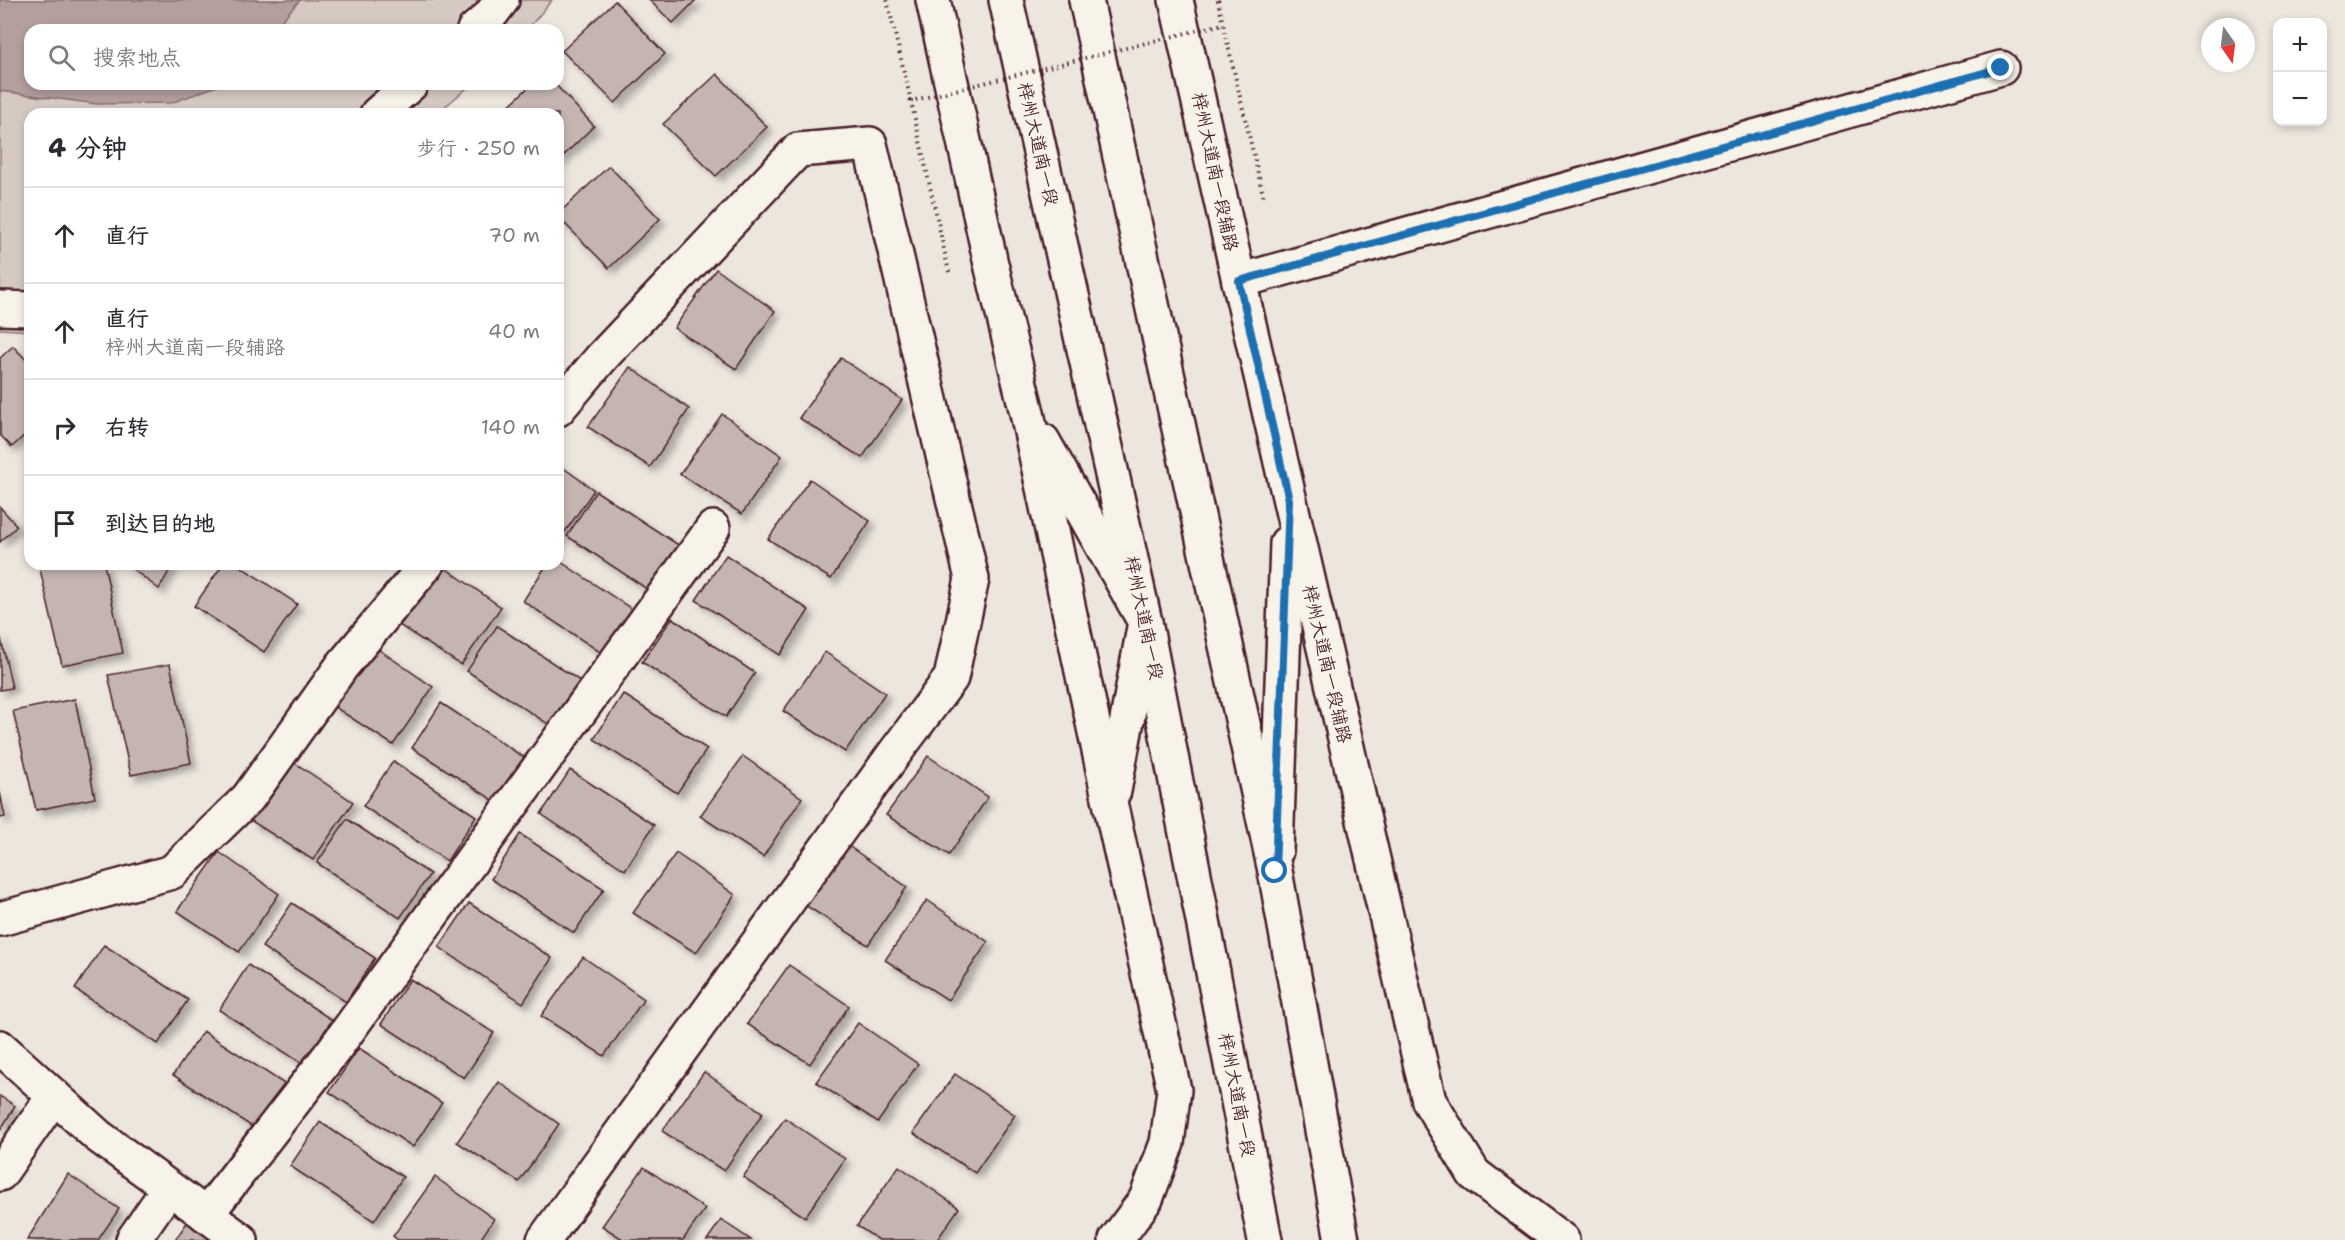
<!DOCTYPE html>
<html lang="zh">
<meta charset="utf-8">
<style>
body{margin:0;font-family:"Shantell Sans","LXGW WenKai TC",sans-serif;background:#f2f2f3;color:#2b2b33}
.controls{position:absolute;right:18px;top:18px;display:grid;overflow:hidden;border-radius:12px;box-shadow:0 3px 9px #0003}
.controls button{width:54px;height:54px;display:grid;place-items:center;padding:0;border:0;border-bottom:2px solid #e1e1e2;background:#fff;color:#2b2b33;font:30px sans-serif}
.compass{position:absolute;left:2201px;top:18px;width:54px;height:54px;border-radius:50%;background:#fff;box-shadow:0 3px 9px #0003;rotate:166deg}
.stop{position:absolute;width:18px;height:18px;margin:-14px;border:4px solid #1f6fb2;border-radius:50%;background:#fff}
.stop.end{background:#1f6fb2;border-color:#fff;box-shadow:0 2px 6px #0008}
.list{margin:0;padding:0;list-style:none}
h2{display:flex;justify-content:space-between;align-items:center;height:78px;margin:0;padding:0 24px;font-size:26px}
h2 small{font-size:20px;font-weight:400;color:#7c7c81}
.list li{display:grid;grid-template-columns:39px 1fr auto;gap:18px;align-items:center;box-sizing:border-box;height:96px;padding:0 24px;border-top:2px solid #e1e1e2}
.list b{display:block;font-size:22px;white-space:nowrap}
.list p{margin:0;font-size:20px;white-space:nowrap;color:#7c7c81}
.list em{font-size:20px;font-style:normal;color:#7c7c81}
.icon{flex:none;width:33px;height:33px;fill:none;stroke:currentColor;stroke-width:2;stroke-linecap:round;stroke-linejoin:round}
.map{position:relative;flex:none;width:2345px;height:1240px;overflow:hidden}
.search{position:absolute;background:#fff;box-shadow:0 3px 9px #0003;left:24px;top:24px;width:540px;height:66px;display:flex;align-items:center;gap:15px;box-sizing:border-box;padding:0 21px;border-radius:18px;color:#7c7c81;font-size:22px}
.panel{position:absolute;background:#fff;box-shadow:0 3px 9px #0003;left:24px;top:108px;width:540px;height:462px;border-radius:18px}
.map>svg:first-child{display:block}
.green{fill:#d5c9c2;stroke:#907476;stroke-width:1.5}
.water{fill:#b39f9d;stroke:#896c6f;stroke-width:1.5}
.building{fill:#c4b5b0;stroke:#4a1f2b;stroke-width:1.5;filter:url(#shadow)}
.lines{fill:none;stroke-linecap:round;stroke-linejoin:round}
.minor-casing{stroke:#4a1f2b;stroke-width:38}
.major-casing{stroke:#4a1f2b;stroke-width:38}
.highway-casing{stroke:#4a1f2b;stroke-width:38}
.path{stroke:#4a1f2b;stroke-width:4;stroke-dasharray:1.5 4.5;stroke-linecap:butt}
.minor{stroke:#f7f3e8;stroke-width:33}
.major{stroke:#f7f3e8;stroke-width:33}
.highway{stroke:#f7f3e8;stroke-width:33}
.path-bridge{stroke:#4a1f2b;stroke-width:4;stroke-dasharray:1.5 4.5;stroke-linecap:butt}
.route{stroke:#1f6fb2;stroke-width:8}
.labels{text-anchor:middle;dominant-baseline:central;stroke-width:6;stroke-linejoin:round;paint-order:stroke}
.street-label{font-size:18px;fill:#4a1f2b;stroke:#f7f3e8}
</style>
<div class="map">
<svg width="2345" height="1240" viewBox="0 0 2345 1240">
<defs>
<filter id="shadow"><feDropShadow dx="5.5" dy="5.5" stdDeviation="3" flood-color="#0004"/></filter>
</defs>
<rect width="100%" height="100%" fill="#ece6dd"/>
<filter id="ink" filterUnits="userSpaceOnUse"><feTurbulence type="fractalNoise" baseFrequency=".0167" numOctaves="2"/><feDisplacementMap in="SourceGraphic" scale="12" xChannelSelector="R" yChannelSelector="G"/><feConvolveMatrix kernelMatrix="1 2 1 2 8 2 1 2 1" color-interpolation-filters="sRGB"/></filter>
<g filter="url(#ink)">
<!-- green -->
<path class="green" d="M0,0H552L527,30H30V84H472L436,114H30V331L0,329Z"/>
<!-- water -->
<path class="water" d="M0,0H300L273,30H30V84H222L171,103L97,104L0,91Z"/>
<!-- building -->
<g class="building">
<path d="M649,0H696L673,23Z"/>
<path d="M615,1L665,54L615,103L562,51Z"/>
<path d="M717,74L767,127L716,176L663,124Z"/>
<path d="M532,84H555L594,126L558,161V114H500Z"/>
<path d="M609,166L660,219L609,268L558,217V214Z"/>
<path d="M716,269L775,311L736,369L674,328Z"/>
<path d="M13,346L30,364V430L12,447L0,435V358Z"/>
<path d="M841,358L902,400L862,458L799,418Z"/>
<path d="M630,367L689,409L650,467L588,427Z"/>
<path d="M722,414L782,456L742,514L680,474Z"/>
<path d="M558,464L594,490L558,542Z"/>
<path d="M810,479L870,521L831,579L768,539Z"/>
<path d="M596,491L680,546L650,591L567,536Z"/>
<path d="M0,507L17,526L0,542Z"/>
<path d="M726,555L809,610L780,655L696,600Z"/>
<path d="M558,560L636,612L606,656L523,601L547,564H558Z"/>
<path d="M47,564H104L123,653L62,665L39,565Z"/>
<path d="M126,564H173L159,589Z"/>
<path d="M223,564H237L297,604L264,652L194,606Z"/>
<path d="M441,565L501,607L461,665L399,625Z"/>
<path d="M672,618L755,673L726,717L642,662Z"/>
<path d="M497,626L580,681L551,726L467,671Z"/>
<path d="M0,634L12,688L0,690Z"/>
<path d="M372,645L433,687L393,745L330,704Z"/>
<path d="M825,652L885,693L845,752L783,711Z"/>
<path d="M170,664L191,763L131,775L108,675Z"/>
<path d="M623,694L707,749L677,793L594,739Z"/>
<path d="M75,699L95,798L36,810L13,711Z"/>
<path d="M441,703L525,758L496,802L412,748Z"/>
<path d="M743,756L802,798L763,857L700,816Z"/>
<path d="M928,756L988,797L949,855L886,815Z"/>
<path d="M292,761L353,802L313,860L250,820Z"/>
<path d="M393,761L476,816L447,861L363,806Z"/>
<path d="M570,770L654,825L625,870L541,814Z"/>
<path d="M0,792L5,817L0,818Z"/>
<path d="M347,819L430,874L400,918L317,863Z"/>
<path d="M520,834L604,889L574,933L491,879Z"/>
<path d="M847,845L907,887L868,945L805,905Z"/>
<path d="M219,852L279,894L239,952L177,911Z"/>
<path d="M676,853L735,895L696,953L633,913Z"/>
<path d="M927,900L988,942L948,1000L885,960Z"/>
<path d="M292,903L375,958L346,1002L262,947Z"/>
<path d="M469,903L552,958L523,1003L439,947Z"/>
<path d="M104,945L188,1000L158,1044L75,989Z"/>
<path d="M583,957L644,999L604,1056L541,1016Z"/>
<path d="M248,965L332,1020L303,1064L219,1010Z"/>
<path d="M789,965L849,1006L810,1064L747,1024Z"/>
<path d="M410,979L494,1033L464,1078L381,1024Z"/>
<path d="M858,1023L918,1064L878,1122L816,1082Z"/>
<path d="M203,1031L286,1085L257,1130L173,1075Z"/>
<path d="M359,1048L442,1103L413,1147L329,1092Z"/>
<path d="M704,1072L763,1113L724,1171L662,1131Z"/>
<path d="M955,1074L1015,1115L975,1173L913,1133Z"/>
<path d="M499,1082L559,1124L519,1182L457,1142Z"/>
<path d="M0,1096L15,1106L0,1131Z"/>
<path d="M785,1118L845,1159L805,1217L743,1177Z"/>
<path d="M320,1122L403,1177L374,1221L290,1166Z"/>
<path d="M899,1166L959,1208L937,1240H879L857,1226Z"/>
<path d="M644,1167L705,1209L683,1240H624L602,1226Z"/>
<path d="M68,1174L119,1209L98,1240H27Z"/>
<path d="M435,1177L494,1219L480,1240H398L393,1236Z"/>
<path d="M721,1220L751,1240H707Z"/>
<path d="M188,1221L215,1240H175Z"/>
</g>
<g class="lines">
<!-- minor casing -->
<g class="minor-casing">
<g id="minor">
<path d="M474,30L489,17L502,0"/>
<path d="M377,114L411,84"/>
<path d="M1239,281L2001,68"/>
<path d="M0,308L30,309"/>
<path d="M0,919L172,872L248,798L342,666L427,564"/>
<path d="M0,1047L98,1136L241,1240"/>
<path d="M0,1174L54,1096"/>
<path d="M206,1215L333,1051L713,528"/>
<path d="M133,1240L169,1188"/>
<path d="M544,1240L894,754L951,678L972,579L870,144L798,150L603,356L558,409"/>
</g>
</g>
<!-- major casing -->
<g class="major-casing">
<g id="major">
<path d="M933,0L991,264L1027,413L1111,807L1174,1090L1167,1143L1146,1199L1116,1240"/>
<path d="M1176,0L1239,281L1429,1101L1474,1174L1562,1240"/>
<path d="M1043,441L1145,622L1114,791"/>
<path d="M1276,851L1287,543"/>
</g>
</g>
<!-- highway casing -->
<g class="highway-casing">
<g id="highway">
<path d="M1006,0L1145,622L1265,1240"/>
<path d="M1086,0L1275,871L1342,1240"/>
</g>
</g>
<!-- path -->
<g class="path">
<path d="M887,0L911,101"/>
<path d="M1218,0L1223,24"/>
</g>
<!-- minor -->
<use href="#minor" class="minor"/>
<!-- major -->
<use href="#major" class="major"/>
<!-- highway -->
<use href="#highway" class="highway"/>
<!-- path-bridge -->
<path class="path-bridge" d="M949,272L911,101L1223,24L1264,199"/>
</g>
</g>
<g class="lines" filter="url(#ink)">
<!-- route -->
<path class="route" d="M1275,871L1289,500L1239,281L2001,68"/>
</g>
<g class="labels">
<!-- street labels -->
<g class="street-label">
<text transform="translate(1038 144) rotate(77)">梓州大道南一段</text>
<text transform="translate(1215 172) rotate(78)">梓州大道南一段辅路</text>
<text transform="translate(1144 618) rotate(78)">梓州大道南一段</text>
<text transform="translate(1327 664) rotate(77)">梓州大道南一段辅路</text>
<text transform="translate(1237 1095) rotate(79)">梓州大道南一段</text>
</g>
</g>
</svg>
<div class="controls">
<button>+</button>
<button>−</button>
</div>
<svg class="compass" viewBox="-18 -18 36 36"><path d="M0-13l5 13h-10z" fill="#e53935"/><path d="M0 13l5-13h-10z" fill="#7c7c81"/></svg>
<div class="stop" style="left:1275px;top:871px"></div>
<div class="stop end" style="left:2001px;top:68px"></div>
<div class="search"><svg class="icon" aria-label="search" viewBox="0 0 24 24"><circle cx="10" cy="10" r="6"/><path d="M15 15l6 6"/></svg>搜索地点</div>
<section class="panel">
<h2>4 分钟<small>步行 · 250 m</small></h2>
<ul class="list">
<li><svg class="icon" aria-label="ahead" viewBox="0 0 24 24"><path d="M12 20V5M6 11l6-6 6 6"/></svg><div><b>直行</b></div><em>70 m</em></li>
<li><svg class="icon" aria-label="ahead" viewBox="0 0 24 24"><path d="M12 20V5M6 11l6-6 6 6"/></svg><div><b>直行</b><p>梓州大道南一段辅路</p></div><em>40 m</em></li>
<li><svg class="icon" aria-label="right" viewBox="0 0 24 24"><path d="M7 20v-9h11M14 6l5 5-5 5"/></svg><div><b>右转</b></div><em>140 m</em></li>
<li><svg class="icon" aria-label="arrive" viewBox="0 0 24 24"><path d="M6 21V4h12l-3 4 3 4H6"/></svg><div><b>到达目的地</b></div></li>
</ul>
</section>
</div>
